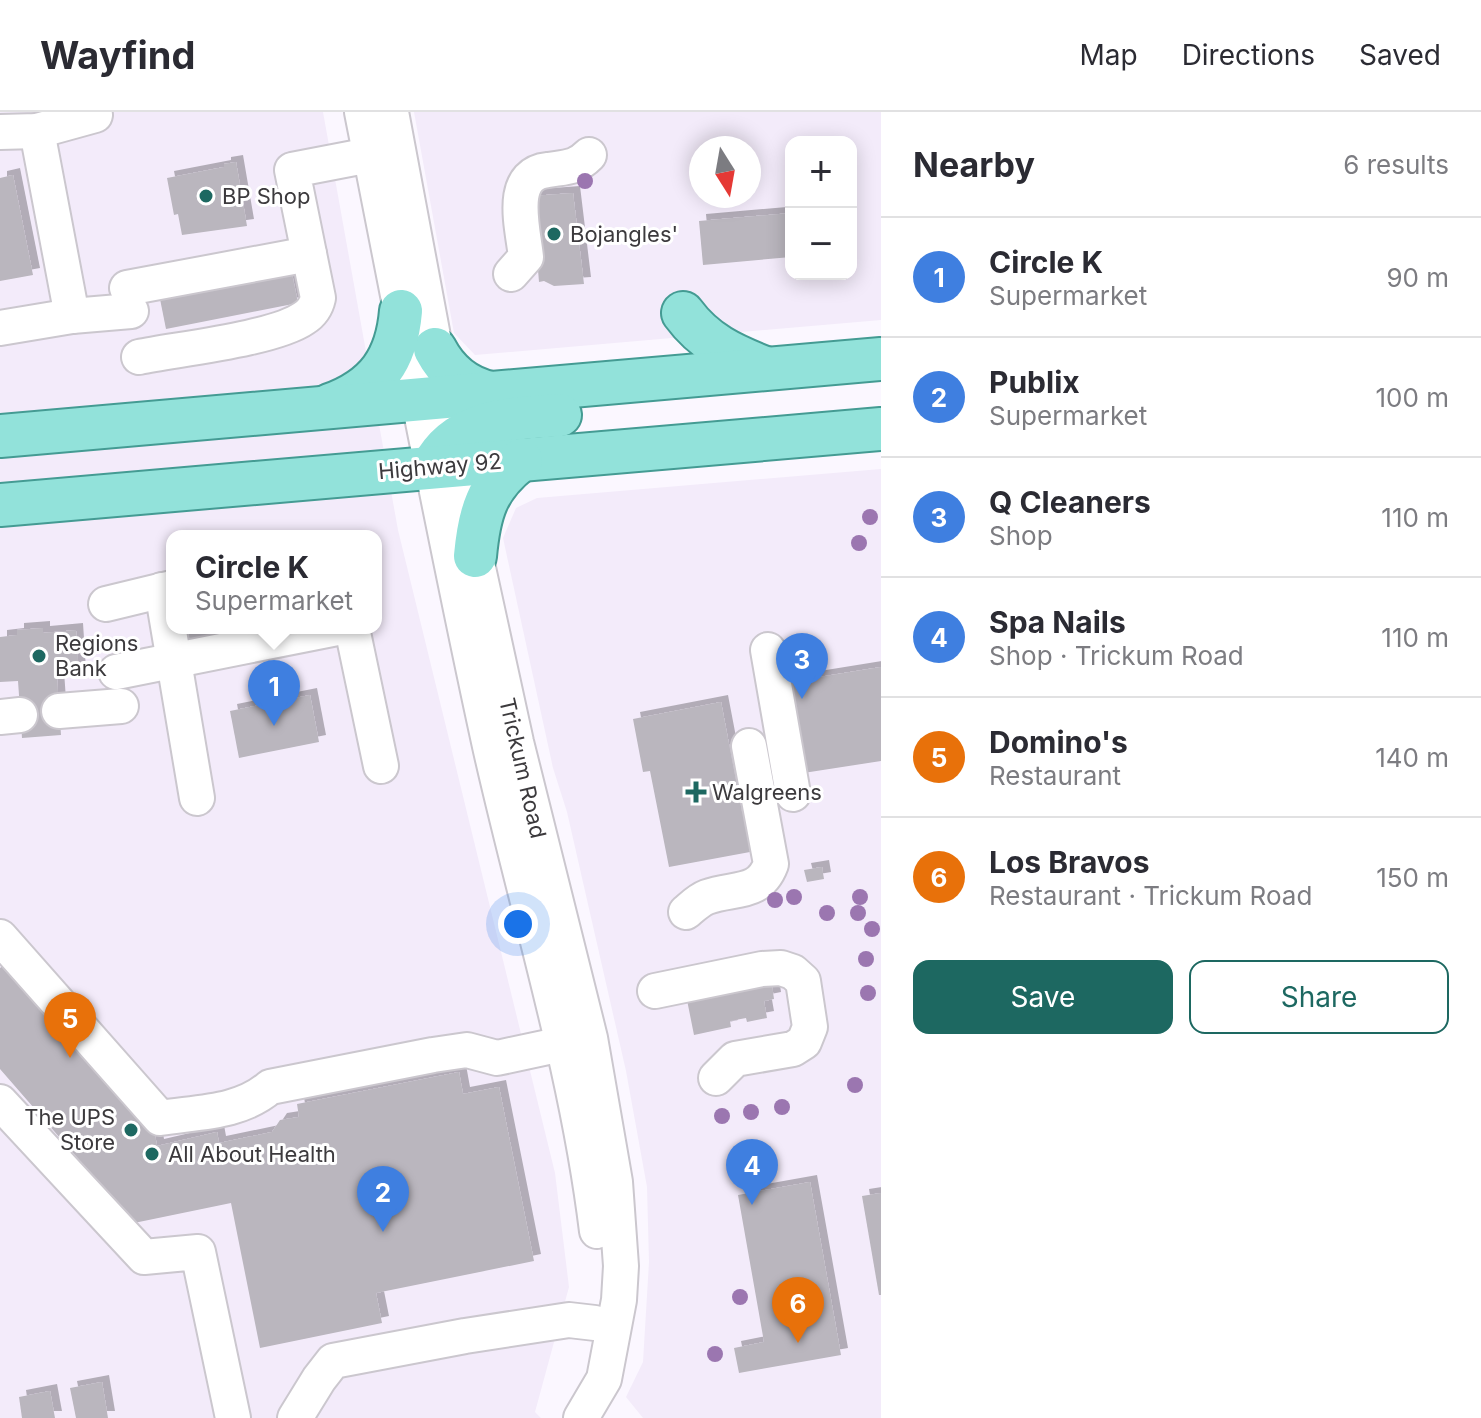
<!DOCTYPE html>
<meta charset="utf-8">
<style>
body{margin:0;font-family:Inter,sans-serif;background:#f2f2f3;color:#2b2b33}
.controls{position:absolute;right:24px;top:24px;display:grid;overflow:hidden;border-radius:16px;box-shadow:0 4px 20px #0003}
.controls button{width:72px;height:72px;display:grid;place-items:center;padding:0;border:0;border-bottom:2px solid #e1e1e2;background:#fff;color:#2b2b33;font:40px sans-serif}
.compass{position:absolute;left:689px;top:24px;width:72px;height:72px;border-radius:50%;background:#fff;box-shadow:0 4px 20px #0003;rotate:169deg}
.you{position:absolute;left:518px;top:812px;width:28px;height:28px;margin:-20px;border:6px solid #fff;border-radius:50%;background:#1a73e8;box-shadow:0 0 0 12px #1a73e833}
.badge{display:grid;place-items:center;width:52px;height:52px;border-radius:50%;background:#1d6861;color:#fff;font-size:26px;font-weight:700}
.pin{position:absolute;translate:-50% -66px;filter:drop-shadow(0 2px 4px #0008)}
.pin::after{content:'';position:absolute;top:42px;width:28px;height:24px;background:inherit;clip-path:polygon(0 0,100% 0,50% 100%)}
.popup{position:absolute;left:166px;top:418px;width:216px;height:104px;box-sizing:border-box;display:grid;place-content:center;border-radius:16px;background:#fff;filter:drop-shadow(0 2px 6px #0005);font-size:26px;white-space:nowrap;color:#7c7c81}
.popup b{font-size:30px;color:#2b2b33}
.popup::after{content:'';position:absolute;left:50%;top:100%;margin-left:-16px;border:16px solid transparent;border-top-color:#fff}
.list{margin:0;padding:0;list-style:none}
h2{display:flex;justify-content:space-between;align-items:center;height:104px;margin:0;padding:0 32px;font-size:34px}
h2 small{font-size:26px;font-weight:400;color:#7c7c81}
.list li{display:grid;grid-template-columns:52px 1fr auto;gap:24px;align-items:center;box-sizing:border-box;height:120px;padding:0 32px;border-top:2px solid #e1e1e2}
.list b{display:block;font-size:30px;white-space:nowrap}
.list p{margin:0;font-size:26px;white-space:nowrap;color:#7c7c81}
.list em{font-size:26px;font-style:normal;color:#7c7c81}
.actions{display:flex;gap:16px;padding:24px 32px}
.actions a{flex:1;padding:18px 0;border:2px solid #1d6861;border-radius:16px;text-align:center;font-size:28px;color:#1d6861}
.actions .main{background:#1d6861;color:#fff}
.map{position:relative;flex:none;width:881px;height:1306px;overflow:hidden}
header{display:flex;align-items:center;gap:48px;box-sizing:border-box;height:112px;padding:0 40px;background:#fff;border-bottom:2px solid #e1e1e2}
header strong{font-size:38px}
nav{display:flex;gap:44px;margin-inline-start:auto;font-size:28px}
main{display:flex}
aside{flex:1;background:#fff}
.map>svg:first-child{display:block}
.built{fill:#f3ebfa;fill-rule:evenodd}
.building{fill:#bab6be;filter:url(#shadow)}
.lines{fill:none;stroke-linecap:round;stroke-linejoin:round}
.minor-casing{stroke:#cbc7ce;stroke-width:38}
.major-casing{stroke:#449b93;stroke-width:46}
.minor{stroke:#fff;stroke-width:34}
.major{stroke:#92e2da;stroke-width:42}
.tree{fill:#9b76b0}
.poi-dot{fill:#1d6861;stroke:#fff;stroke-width:3}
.labels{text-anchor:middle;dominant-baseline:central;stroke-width:6;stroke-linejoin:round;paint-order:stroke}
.poi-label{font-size:22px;fill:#3c3a3d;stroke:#fff;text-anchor:start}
.street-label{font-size:22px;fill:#3c3a3d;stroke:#fff}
</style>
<header>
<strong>Wayfind</strong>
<nav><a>Map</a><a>Directions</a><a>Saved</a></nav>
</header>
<main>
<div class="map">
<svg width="881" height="1306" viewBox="0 0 881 1306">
<defs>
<filter id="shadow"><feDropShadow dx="7" dy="-7" stdDeviation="0" flood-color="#0004"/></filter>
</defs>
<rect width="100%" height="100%" fill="#fbf7ff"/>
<!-- built -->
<g class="built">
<path d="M0,0H323L398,418L555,1061L569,1175L535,1300L541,1306H0ZM172,424H376V516H172Z"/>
<path d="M414,0H881V208L475,243L454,221ZM791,30H851V162H791ZM701,36H749V84H701Z"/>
<path d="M881,357V1306H643L626,1285L643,1250L649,1150L647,1075L626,959L567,700L553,656L503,426L516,396L537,386Z"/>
</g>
<!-- building -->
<g class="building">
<path d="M236,50L247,114L182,123L178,102L174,103L167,66L224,55V52Z"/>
<path d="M13,63L33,163L0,169V66Z"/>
<path d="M573,81L584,172L554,174L544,169L539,170L532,84Z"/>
<path d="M791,101V145L703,153L699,109Z"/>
<path d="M292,162L298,191L166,217L160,187Z"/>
<path d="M43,516V521L76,518L79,564L57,566L61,623L22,626L18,569L0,570V525L17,523V518Z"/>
<path d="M187,516H271L191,534Z"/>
<path d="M881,555V649L797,662L782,571Z"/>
<path d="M310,583L319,630L239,646L230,599Z"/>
<path d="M721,590L742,700L760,697L765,720L747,724L750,740L669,755L650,659L643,660L633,607Z"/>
<path d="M822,755L824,767L807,770L804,758Z"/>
<path d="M5,852L155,1023L157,1034L217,1020L219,1031L272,1020L280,1008L299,1005L297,992L459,960L463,982L499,975L534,1149L376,1181L382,1211L260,1236L231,1091L134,1111L0,957V856Z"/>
<path d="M771,866L774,887L764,889L767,906L747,910L746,906L730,909L731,915L694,923L687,888Z"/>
<path d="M810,1070L841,1243L739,1261L734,1236L764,1230L738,1083Z"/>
<path d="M881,1081V1183H879L862,1084Z"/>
<path d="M102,1270L108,1306H76L70,1276Z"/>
<path d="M50,1279L55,1306H22L19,1285Z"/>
</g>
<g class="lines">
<!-- minor casing -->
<g class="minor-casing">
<g id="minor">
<path d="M362,0C404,212 444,424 490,634C526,795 577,955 597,1119"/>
<path d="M391,0L466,401L516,630L590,926L615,1070L621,1154L619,1188L604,1267L581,1306"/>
<path d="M37,19L72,204"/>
<path d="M0,20L37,19L95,3"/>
<path d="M511,162L526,145C523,116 507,62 548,58C567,55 576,56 589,43"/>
<path d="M127,176L309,142"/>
<path d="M0,216L72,204L131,199"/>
<path d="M139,245C178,237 274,227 304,206C312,201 316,195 318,186L292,58L370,43"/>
<path d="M162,478L197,686"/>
<path d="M106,492L172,476"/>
<path d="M352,516L381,654"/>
<path d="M768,538L793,682"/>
<path d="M116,560L337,516"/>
<path d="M59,599L121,594"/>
<path d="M0,605L20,603"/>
<path d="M686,800C692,795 699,788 707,785C734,775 759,784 771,752L749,634"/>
<path d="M0,825L160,1006C198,1000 240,1001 270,975L433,943L467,938L497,946L581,928"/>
<path d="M655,879L762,857L781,856L793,860L803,869L810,915L804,930L793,937L735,947L716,966"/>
<path d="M0,990L144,1145L198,1140L233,1306"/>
<path d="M295,1306L319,1267L333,1249L465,1224L569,1208L595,1211"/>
</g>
</g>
<!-- major casing -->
<g class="major-casing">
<g id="major">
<path d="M683,201C705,231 732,243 765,256"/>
<path d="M435,237C447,260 466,276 491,281"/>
<path d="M330,293C377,276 397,247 401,199"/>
<path d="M0,324L881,247"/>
<path d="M432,355C457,306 512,307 560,303"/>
<path d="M0,393L881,317"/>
<path d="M475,444C479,401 486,375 521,348"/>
</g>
</g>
<!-- minor -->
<use href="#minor" class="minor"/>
<!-- major -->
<use href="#major" class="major"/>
</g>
<!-- trees -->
<g class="tree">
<circle cx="585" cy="69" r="8"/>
<circle cx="870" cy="405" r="8"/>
<circle cx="859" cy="431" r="8"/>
<circle cx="794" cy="785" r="8"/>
<circle cx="860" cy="785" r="8"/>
<circle cx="775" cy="788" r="8"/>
<circle cx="827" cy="801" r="8"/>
<circle cx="858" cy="801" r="8"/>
<circle cx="872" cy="817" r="8"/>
<circle cx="866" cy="847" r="8"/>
<circle cx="868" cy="881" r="8"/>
<circle cx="855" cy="973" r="8"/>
<circle cx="782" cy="995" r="8"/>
<circle cx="751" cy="1000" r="8"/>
<circle cx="722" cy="1004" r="8"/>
<circle cx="740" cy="1185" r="8"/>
<circle cx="715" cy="1242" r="8"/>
</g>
<!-- markers -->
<g class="poi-dot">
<circle cx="206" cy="84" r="8"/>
<circle cx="554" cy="122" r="8"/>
<circle cx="39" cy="544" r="8"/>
<path d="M692 668h8v8h8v8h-8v8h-8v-8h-8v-8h8z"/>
<circle cx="131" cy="1018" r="8"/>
<circle cx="152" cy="1042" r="8"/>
</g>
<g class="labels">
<!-- poi labels -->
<g class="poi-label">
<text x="222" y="84">BP Shop</text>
<text x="570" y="122">Bojangles'</text>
<text x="55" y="531">Regions<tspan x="55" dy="25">Bank</tspan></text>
<text x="712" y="680">Walgreens</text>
<text x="115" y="1005" text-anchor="end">The UPS<tspan x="115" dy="25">Store</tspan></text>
<text x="168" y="1042">All About Health</text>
</g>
<!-- street labels -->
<g class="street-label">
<text transform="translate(440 354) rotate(-5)">Highway 92</text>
<text transform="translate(523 656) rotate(77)">Trickum Road</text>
</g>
</g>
</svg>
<div class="controls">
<button>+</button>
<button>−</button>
</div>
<svg class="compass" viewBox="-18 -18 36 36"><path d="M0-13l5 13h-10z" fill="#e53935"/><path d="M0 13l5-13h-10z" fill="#7c7c81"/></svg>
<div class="you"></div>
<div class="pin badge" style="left:274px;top:614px;background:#3f7fe0">1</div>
<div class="popup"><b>Circle K</b>Supermarket</div>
<div class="pin badge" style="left:383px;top:1120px;background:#3f7fe0">2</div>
<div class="pin badge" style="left:802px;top:587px;background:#3f7fe0">3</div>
<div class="pin badge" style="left:752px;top:1093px;background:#3f7fe0">4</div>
<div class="pin badge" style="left:70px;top:946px;background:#e8710a">5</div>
<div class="pin badge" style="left:798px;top:1231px;background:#e8710a">6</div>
</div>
<aside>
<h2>Nearby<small>6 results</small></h2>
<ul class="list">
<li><span class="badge" style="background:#3f7fe0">1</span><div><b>Circle K</b><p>Supermarket</p></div><em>90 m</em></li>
<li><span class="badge" style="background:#3f7fe0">2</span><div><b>Publix</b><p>Supermarket</p></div><em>100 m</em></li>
<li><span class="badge" style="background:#3f7fe0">3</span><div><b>Q Cleaners</b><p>Shop</p></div><em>110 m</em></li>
<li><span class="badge" style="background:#3f7fe0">4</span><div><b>Spa Nails</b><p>Shop · Trickum Road</p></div><em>110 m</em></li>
<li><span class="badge" style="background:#e8710a">5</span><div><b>Domino's</b><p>Restaurant</p></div><em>140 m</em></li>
<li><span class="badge" style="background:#e8710a">6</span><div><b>Los Bravos</b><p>Restaurant · Trickum Road</p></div><em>150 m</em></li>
</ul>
<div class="actions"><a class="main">Save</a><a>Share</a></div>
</aside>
</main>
